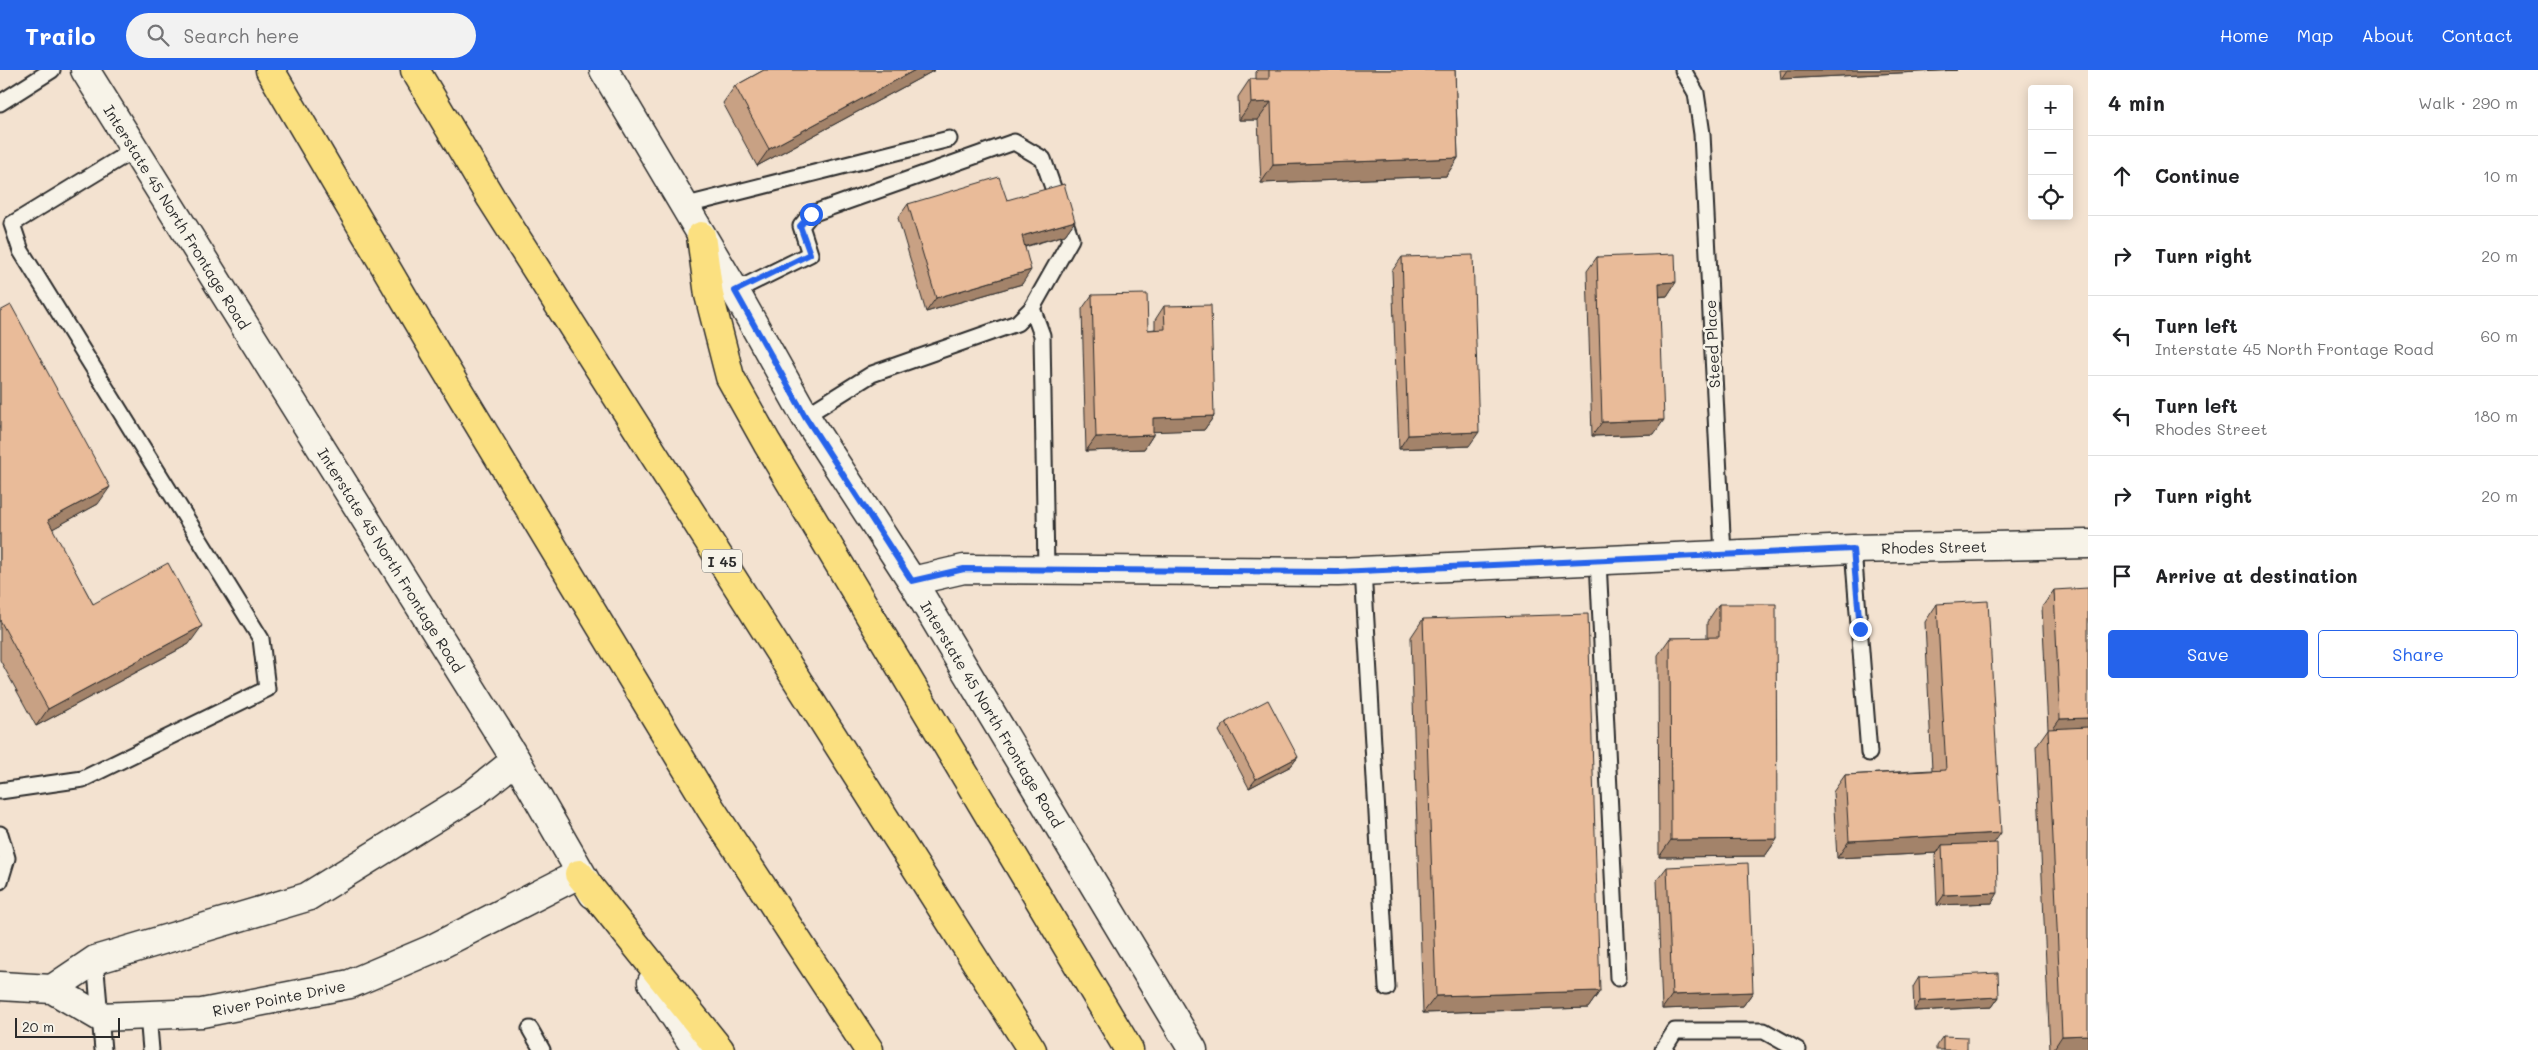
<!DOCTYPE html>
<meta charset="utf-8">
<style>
body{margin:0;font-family:Mali,sans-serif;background:#f2f2f2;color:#202124}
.controls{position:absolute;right:15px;top:15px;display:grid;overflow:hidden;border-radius:5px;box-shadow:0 2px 12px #0003}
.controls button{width:45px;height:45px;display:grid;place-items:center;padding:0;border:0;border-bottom:1px solid #e0e0e0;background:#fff;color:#202124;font:25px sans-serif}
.scale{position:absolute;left:15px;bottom:12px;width:105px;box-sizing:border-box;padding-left:5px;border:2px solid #2b2b2b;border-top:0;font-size:14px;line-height:18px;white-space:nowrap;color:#2b2b2b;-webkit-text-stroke:4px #f7f3e8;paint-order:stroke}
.stop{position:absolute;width:15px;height:15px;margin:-11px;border:4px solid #2563eb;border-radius:50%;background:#fff}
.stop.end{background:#2563eb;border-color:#fff;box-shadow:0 1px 5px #0008}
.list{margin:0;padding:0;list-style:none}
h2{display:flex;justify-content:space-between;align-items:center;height:65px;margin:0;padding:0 20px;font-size:21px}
h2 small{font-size:16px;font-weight:400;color:#757577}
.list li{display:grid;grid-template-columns:32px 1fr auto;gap:15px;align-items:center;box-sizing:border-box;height:80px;padding:0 20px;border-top:1px solid #e0e0e0}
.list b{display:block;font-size:19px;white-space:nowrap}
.list p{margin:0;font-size:16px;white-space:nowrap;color:#757577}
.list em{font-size:16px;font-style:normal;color:#757577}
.actions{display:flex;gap:10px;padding:15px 20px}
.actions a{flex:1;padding:11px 0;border:1px solid #2563eb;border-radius:5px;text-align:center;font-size:18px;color:#2563eb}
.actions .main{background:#2563eb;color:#fff}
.icon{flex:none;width:28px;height:28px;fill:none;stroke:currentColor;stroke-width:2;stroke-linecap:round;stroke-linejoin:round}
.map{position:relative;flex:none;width:2088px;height:980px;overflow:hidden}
header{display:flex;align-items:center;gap:30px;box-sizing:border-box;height:70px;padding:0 25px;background:#2563eb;color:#fff}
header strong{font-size:24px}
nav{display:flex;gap:28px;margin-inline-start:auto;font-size:18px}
.search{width:350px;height:45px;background:#f2f2f2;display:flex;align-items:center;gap:12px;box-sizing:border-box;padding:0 18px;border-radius:28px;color:#757577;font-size:19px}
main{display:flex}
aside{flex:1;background:#fff}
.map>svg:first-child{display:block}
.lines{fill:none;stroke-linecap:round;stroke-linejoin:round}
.lane-casing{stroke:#2b2b2b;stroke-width:19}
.street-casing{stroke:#2b2b2b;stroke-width:31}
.secondary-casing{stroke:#2b2b2b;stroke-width:31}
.highway-casing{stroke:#2b2b2b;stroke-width:31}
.lane{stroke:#f7f3e8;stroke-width:15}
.street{stroke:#f7f3e8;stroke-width:28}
.secondary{stroke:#f7f3e8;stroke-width:28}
.highway{stroke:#fbe080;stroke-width:28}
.wall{fill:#c8a184;stroke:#2b2b2b}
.shaded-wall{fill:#a3836b;stroke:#2b2b2b}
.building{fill:#e9bb99;stroke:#2b2b2b}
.route{stroke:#2563eb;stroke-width:6}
.labels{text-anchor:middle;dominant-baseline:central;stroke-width:5;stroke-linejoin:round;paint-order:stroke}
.shield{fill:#f7f3e8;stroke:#686764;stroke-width:1}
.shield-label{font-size:14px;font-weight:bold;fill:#2b2b2b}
.street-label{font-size:15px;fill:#2b2b2b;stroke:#f7f3e8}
</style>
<header>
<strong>Trailo</strong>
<div class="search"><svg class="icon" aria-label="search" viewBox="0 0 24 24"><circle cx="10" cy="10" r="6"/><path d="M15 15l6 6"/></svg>Search here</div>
<nav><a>Home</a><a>Map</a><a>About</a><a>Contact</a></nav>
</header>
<main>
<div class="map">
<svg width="2088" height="980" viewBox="0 0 2088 980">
<rect width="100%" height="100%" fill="#f3e2d0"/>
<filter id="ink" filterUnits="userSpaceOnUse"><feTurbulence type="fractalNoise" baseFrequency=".02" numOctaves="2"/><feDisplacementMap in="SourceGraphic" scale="10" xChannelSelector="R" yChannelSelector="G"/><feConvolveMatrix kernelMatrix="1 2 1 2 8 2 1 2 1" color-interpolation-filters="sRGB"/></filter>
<g filter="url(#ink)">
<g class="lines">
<!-- lane casing -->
<g class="lane-casing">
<g id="lane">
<path d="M1683,0L1696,23L1702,64L1723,485"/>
<path d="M0,33L52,0"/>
<path d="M683,136L949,69"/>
<path d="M735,221L810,184L801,156L811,144L1014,72L1043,89L1071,169L1032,238L1017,253L872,304L805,346"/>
<path d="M1032,238L1042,265L1046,499"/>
<path d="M1853,479L1869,683"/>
<path d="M1598,490L1618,908"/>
<path d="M1363,500L1387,918"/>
<path d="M0,721L83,709L267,619L261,569L21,181L12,154L135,79"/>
<path d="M0,764L7,788L0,811"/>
<path d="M95,890L103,980"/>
<path d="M148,945L151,980"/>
<path d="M530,959L542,980"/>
<path d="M1663,980L1675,961H1764L1798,980"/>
</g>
</g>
<!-- street casing -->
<g class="street-casing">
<g id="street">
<path d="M912,511L964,499L1338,502L1853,479L2088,474"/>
<path d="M0,916L52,919L100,947L202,943L350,914L430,880L579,804"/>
<path d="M52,919L95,890L307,827L472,725L516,690"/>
</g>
</g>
<!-- secondary casing -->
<g class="secondary-casing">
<g id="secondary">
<path d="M85,0L516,690L593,824"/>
<path d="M604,0L735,221L805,346L912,511L1193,980"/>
<path d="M652,912L697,980"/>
</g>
</g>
<!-- highway casing -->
<g class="highway-casing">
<g id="highway">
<path d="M270,0L440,290L711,739L869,980"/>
<path d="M415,0L491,128L1032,980"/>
<path d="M701,166L709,225L730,307L767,373L1129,980"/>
<path d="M579,804L720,980"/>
</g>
</g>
<!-- lane -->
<use href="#lane" class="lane"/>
<!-- street -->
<use href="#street" class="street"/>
<!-- secondary -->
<use href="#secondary" class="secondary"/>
<!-- highway -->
<use href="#highway" class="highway"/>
</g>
<!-- wall -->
<g class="wall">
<path d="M764,0H935L757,96L723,33L735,16Z"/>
<path d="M1258,0H1455L1458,88L1446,106L1261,113L1258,50H1239L1238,27L1250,9H1256V2Z"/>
<path d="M1780,0H1957L1781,9Z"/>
<path d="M1007,130L1075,151L1065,165L1025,177L1022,214L926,242L898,148L908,134Z"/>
<path d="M1402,187L1469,376L1399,379L1392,201Z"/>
<path d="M1597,187L1676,212L1667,226L1659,227L1654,364L1592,366L1587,201Z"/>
<path d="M1092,225L1148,260L1155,259V250L1164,236L1214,346L1204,360L1153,361V365L1144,379L1086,381L1082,239Z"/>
<path d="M0,241L98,434L52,459L93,534L189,574L36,656L0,590Z"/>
<path d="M2054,520L2088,980H2050L2036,676L2048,659L2042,537Z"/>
<path d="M1719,534L1777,769L1765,786L1659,787L1658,585L1670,568H1707V552Z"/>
<path d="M1937,534L1993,774L1992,833L1937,835L1935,785L1937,783L1837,788L1833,722L1845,705L1932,700L1925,552Z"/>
<path d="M1423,549L1600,921L1588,938L1423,943L1411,567Z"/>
<path d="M1226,652L1298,687L1291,696L1249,718L1219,661Z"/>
<path d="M1667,797L1753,922L1743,936L1662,939L1657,810Z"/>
<path d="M1919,907L1999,927L1992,937L1914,941L1913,917Z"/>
<path d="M1943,966L1967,980H1936V976Z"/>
</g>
<!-- shaded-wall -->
<g class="shaded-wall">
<path d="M915,0H935L757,96L769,79Z"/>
<path d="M1787,0H1957L1781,9Z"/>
<path d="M1271,32L1258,50H1239L1251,33Z"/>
<path d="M1458,88L1446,106L1261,113L1273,95Z"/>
<path d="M1075,151L1065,165L1012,180L1022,166Z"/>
<path d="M1031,200L1022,214L926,242L936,228Z"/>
<path d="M1676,212L1667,226L1649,227L1659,213Z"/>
<path d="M1214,346L1204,360L1144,362L1153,348Z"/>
<path d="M1664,350L1654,364L1592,366L1602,352Z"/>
<path d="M1479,362L1469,376L1399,379L1408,365Z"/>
<path d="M1153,365L1144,379L1086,381L1096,367Z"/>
<path d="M110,417L98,434L36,468L48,450Z"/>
<path d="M202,556L189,574L36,656L48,639Z"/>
<path d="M2088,648V665L2048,666L2060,649Z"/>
<path d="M1298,687L1291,696L1249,718L1256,709Z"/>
<path d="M2001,763L1989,780L1942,775L1937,783L1837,788L1849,771Z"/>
<path d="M1777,769L1765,786L1659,787L1671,770Z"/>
<path d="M1998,823L1992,833L1937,835L1944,825Z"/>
<path d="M1600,921L1588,938L1423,943L1436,926Z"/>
<path d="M1753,922L1743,936L1662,939L1672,925Z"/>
<path d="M1999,927L1992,937L1914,941L1920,931Z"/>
<path d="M2088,965V980H2053L2062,966Z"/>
</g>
<!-- building -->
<g class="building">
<path d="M764,0H915L769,79L735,16Z"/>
<path d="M1269,0H1455L1458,88L1273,95L1271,32L1251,33L1250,9H1269Z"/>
<path d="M999,107L1007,130L1064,114L1075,151L1022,166L1031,200L936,228L908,134Z"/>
<path d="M1675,184L1676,212L1659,213L1664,350L1602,352L1597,187Z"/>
<path d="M1473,185L1479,362L1408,365L1402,187Z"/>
<path d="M1147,224L1148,260L1165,259L1164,236L1211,235L1214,346L1153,348V365L1096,367L1092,225Z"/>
<path d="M11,235L110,417L48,450L93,534L168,493L202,556L48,639L0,550V241Z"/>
<path d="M2088,518V648L2060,649L2054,520Z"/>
<path d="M1988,531L2001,763L1849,771L1845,705L1946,700L1937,534Z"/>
<path d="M1719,534H1776L1777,769L1671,770L1670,568L1719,567Z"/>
<path d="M1588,544L1600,921L1436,926L1423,549Z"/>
<path d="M1268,630L1298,687L1256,709L1226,652Z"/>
<path d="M2088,657V965L2062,966L2048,659Z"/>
<path d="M1997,773L1998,823L1944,825L1942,775Z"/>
<path d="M1748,793L1753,922L1672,925L1667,797Z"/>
<path d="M1998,903L1999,927L1920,931L1919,907Z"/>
<path d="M1943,966L1967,967V980H1943Z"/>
</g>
</g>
<g class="lines" filter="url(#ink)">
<!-- route -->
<path class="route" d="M811,144L800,156L810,184L735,221L805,346L912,511L964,499L1338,502L1853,479L1860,559"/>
</g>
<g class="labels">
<!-- shield labels -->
<rect class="shield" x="702" y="479.5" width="40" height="23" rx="4"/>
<g class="shield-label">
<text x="722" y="491">I 45</text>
</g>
<!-- street labels -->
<g class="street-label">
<text transform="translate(177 147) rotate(58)">Interstate 45 North Frontage Road</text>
<text transform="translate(1712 274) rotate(-93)">Steed Place</text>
<text transform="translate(1934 477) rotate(-1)">Rhodes Street</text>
<text transform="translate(391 490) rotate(58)">Interstate 45 North Frontage Road</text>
<text transform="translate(992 644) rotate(59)">Interstate 45 North Frontage Road</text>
<text transform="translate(279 928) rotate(-11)">River Pointe Drive</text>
</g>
</g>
</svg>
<div class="controls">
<button>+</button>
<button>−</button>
<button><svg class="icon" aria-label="locate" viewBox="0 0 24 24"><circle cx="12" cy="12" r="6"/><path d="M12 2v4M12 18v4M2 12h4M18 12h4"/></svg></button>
</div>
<div class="scale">20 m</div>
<div class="stop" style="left:811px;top:144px"></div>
<div class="stop end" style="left:1860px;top:559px"></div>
</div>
<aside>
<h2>4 min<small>Walk · 290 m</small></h2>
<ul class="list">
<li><svg class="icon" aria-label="ahead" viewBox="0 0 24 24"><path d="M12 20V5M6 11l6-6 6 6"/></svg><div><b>Continue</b></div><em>10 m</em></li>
<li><svg class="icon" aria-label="right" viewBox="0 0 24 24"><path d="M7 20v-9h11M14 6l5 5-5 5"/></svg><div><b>Turn right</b></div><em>20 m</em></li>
<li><svg class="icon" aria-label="left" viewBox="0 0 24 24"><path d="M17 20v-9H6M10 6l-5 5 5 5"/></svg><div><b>Turn left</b><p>Interstate 45 North Frontage Road</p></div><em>60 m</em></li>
<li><svg class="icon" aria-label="left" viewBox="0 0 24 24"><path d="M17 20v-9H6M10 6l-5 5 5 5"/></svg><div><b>Turn left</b><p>Rhodes Street</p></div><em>180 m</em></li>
<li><svg class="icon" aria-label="right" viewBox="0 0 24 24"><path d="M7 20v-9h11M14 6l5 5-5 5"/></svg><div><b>Turn right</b></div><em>20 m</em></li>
<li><svg class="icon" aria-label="arrive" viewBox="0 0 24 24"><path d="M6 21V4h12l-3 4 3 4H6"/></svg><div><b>Arrive at destination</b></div></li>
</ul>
<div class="actions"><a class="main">Save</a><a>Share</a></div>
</aside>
</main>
